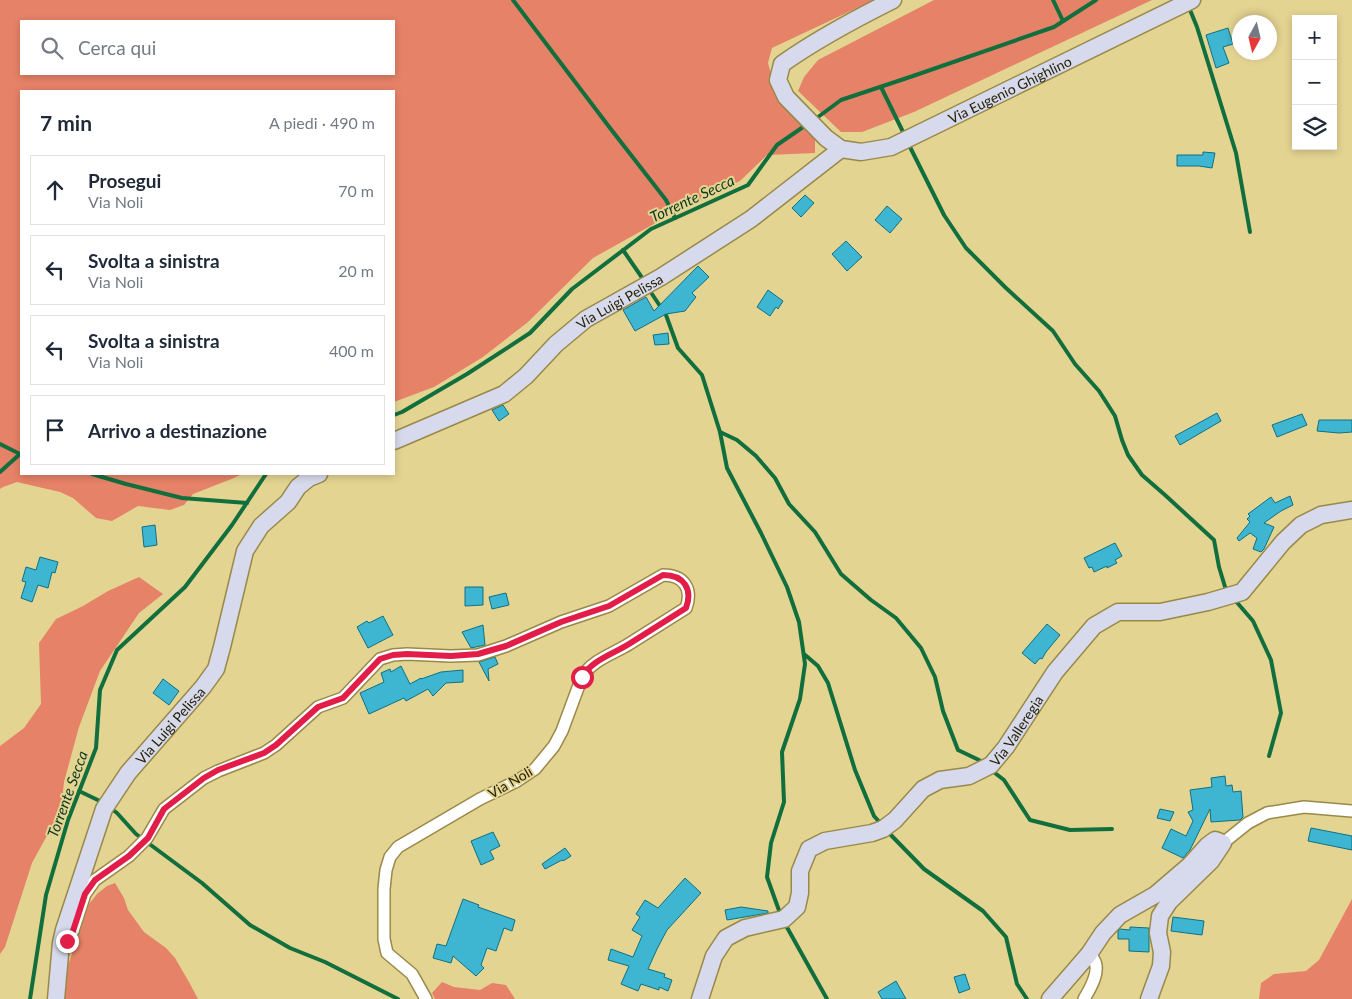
<!DOCTYPE html>
<html lang="it">
<meta charset="utf-8">
<style>
body{margin:0;font-family:Lato,sans-serif;background:#f6f6f7;color:#1f2937}
.controls{position:absolute;right:15px;top:15px;display:grid;overflow:hidden;border-radius:0px;box-shadow:0 2px 8px #0003}
.controls button{width:45px;height:45px;display:grid;place-items:center;padding:0;border:0;border-bottom:1px solid #e0e1e3;background:#fff;color:#1f2937;font:25px sans-serif}
.compass{position:absolute;left:1232px;top:15px;width:45px;height:45px;border-radius:50%;background:#fff;box-shadow:0 2px 8px #0003;rotate:188deg}
.stop{position:absolute;width:15px;height:15px;margin:-11px;border:4px solid #e11d48;border-radius:50%;background:#fff}
.stop.end{background:#e11d48;border-color:#fff;box-shadow:0 1px 5px #0008}
.list{margin:0;padding:0;list-style:none}
h2{display:flex;justify-content:space-between;align-items:center;height:65px;margin:0;padding:0 20px;font-size:21px}
h2 small{font-size:16px;font-weight:400;color:#747a83}
.list li{display:grid;grid-template-columns:32px 1fr auto;gap:15px;align-items:center;box-sizing:border-box;height:70px;margin:0 10px 10px;padding:0 10px;border:1px solid #e0e1e3;border-radius:0px}
.list b{display:block;font-size:19px;white-space:nowrap}
.list p{margin:0;font-size:16px;white-space:nowrap;color:#747a83}
.list em{font-size:16px;font-style:normal;color:#747a83}
.icon{flex:none;width:28px;height:28px;fill:none;stroke:currentColor;stroke-width:2;stroke-linecap:round;stroke-linejoin:round}
.map{position:relative;flex:none;width:1352px;height:999px;overflow:hidden}
.search{position:absolute;background:#fff;box-shadow:0 2px 8px #0003;left:20px;top:20px;width:375px;height:55px;display:flex;align-items:center;gap:12px;box-sizing:border-box;padding:0 18px;border-radius:0px;color:#747a83;font-size:19px}
.panel{position:absolute;background:#fff;box-shadow:0 2px 8px #0003;left:20px;top:90px;width:375px;height:385px;border-radius:0px}
.map>svg:first-child{display:block}
.green{fill:#e68268;fill-rule:evenodd}
.lines{fill:none;stroke-linecap:round;stroke-linejoin:round}
.stream{stroke:#116f3d;stroke-width:4}
.building{fill:#3eb6d1;stroke:#0e7184}
.street-casing{stroke:#998949;stroke-width:14}
.secondary-casing{stroke:#998949;stroke-width:19}
.street{stroke:#fff;stroke-width:11}
.secondary{stroke:#d6daec;stroke-width:16}
.route{stroke:#e11d48;stroke-width:6}
.labels{text-anchor:middle;dominant-baseline:central;stroke-width:4;stroke-linejoin:round;paint-order:stroke}
.street-label{font-size:14px;fill:#272106;stroke:#e4d492}
.water-label{font-size:15px;font-style:italic;fill:#07381f;stroke:#e4d492}
</style>
<div class="map">
<svg width="1352" height="999" viewBox="0 0 1352 999">
<rect width="100%" height="100%" fill="#e4d492"/>
<!-- green -->
<g class="green">
<path d="M0,0H874L772,48L768,63L777,95L815,138V153L767,155L740,181L661,220L593,258L528,322L483,357L434,387L394,402V91H21V474H242L234,478L193,494L184,505L170,510L138,506L112,521L96,518L73,498L60,492L17,482L3,487L0,489ZM21,21H394V74H21Z"/>
<path d="M934,0H1152L914,112L862,132H841L798,91L804,77L818,60Z"/>
<path d="M139,577L163,594L139,613L100,671L79,727L64,782L61,810L32,863L5,947L0,954V746L24,728L41,704L39,643L56,619L83,606L108,591Z"/>
<path d="M115,883L124,898L128,910L144,932L166,948L175,958L189,982L198,999H63L68,965L89,904L97,894L107,886Z"/>
<path d="M1352,899V999H1259L1261,983L1274,974L1306,971L1319,960Z"/>
<path d="M442,982L454,987L480,990L492,983L506,985L515,999H435L432,993Z"/>
</g>
<g class="lines">
<!-- stream -->
<g class="stream">
<path d="M513,0L610,128L666,200L675,218"/>
<path d="M1053,0L1063,21"/>
<path d="M1188,5L1197,27L1236,153L1250,232"/>
<path d="M881,87L905,136"/>
<path d="M814,120L841,100L913,76L1054,27L1096,0"/>
<path d="M908,143L944,215L966,248L1006,288L1053,331L1075,364L1099,391L1115,416L1122,440L1128,455L1142,475L1165,495L1214,540L1219,567L1226,590L1228,592"/>
<path d="M623,250L645,282"/>
<path d="M648,288L666,315L678,348L702,375L720,432L727,468L761,533L787,587L799,622L805,664L800,699L782,752L784,802L771,843L767,877L781,916"/>
<path d="M394,415L402,412L467,374L530,333L572,289L651,229L748,185L777,145L806,125"/>
<path d="M720,432L737,440L756,456L775,478L789,504L815,532L841,574L871,600L896,618L921,648L935,677L943,711L958,750L979,760L984,764"/>
<path d="M0,444L20,454"/>
<path d="M0,472L20,454"/>
<path d="M92,474L126,484L182,498L247,503"/>
<path d="M1234,599L1253,621L1271,660L1281,713L1269,756"/>
<path d="M804,654L818,666L828,683L855,770L874,816L882,825"/>
<path d="M991,770L1004,780L1030,820L1070,830L1112,829"/>
<path d="M79,791L104,803"/>
<path d="M109,807L117,813L136,834L202,883L250,925L290,948L325,962L398,999"/>
<path d="M888,832L924,869L983,911L1006,937L1017,984L1027,999"/>
<path d="M784,922L827,999"/>
<path d="M30,999L46,895L68,820L96,748L100,690L117,650L185,587L232,525L266,474"/>
</g>
</g>
<!-- building -->
<g class="building">
<path d="M1228,28L1233,44L1223,47L1229,63L1216,68L1206,35Z"/>
<path d="M1203,152L1215,153L1212,168L1199,166H1177V155H1203Z"/>
<path d="M805,195L814,203L801,217L792,208Z"/>
<path d="M887,206L902,219L890,233L875,220Z"/>
<path d="M846,241L862,257L847,271L832,254Z"/>
<path d="M698,266L709,277L692,293L696,297L685,311L666,314L635,331L623,310L646,297L654,311Z"/>
<path d="M768,290L783,301L778,309L776,307L770,316L757,307Z"/>
<path d="M668,333L669,344L655,345L653,335Z"/>
<path d="M503,405L509,414L499,421L492,410Z"/>
<path d="M1217,413L1221,421L1180,445L1175,436Z"/>
<path d="M1302,414L1307,425L1277,437L1272,425Z"/>
<path d="M1319,420H1352V432L1339,433L1317,431Z"/>
<path d="M1290,496L1293,505L1281,511L1264,523L1274,527L1264,549L1261,552L1253,549L1257,538L1250,533L1239,541L1237,538L1250,522L1247,519L1250,516L1248,514L1271,497L1275,503Z"/>
<path d="M155,525L157,545L144,547L142,527Z"/>
<path d="M1115,543L1122,556L1115,560L1117,563L1107,568V566L1094,572L1092,567L1089,568L1084,558Z"/>
<path d="M40,557L58,562L55,573L52,572L48,588L38,585L32,602L21,598L26,582L22,581L26,567L36,570Z"/>
<path d="M465,587H483V605L465,606Z"/>
<path d="M506,593L509,605L492,609L489,597Z"/>
<path d="M383,616L393,635L368,648L357,627L367,621L369,623Z"/>
<path d="M1047,624L1060,635L1046,652L1042,659L1040,658L1035,664L1022,653Z"/>
<path d="M483,625L485,645L471,648L462,632Z"/>
<path d="M495,657L498,664L488,669L489,681L479,662Z"/>
<path d="M401,666L410,684L421,678V679L441,672L463,670V682L446,683L433,696L428,689L406,701L404,698L369,714L360,693L384,682L381,673L390,669L391,672Z"/>
<path d="M163,679L179,691L169,705L153,693Z"/>
<path d="M1225,776L1226,786L1232,785L1233,792L1241,791L1243,817L1240,820L1211,822L1210,809L1190,850L1183,858L1162,848L1171,829L1186,836L1193,821L1188,812L1193,810L1190,790L1212,787L1211,778Z"/>
<path d="M1160,809L1174,812L1170,821L1157,818Z"/>
<path d="M1311,828L1352,836V850L1308,841Z"/>
<path d="M493,832L500,846L490,851L494,859L481,865L471,841Z"/>
<path d="M565,848L571,856L563,861L562,860L545,869L542,864Z"/>
<path d="M685,878L701,893L667,930L657,949L648,969L665,974L664,977L672,980L668,991L659,987V990L641,984L638,991L621,984L629,966L608,960L611,949L633,957L642,936L632,930L640,917L636,914L645,900L658,908Z"/>
<path d="M463,899L479,905L478,907L515,920L512,931L504,928L496,951L487,948L481,965L484,968L476,976L453,956L451,963L433,958L437,944L446,946Z"/>
<path d="M741,907L768,911V913L727,920L725,910Z"/>
<path d="M1173,917L1204,921L1202,935L1171,931Z"/>
<path d="M1130,927L1149,928V952L1129,951V939H1118V931L1120,929L1130,930Z"/>
<path d="M965,974L970,989L959,993L954,977Z"/>
<path d="M896,981L906,999H882L878,992Z"/>
</g>
<g class="lines">
<!-- street casing -->
<g class="street-casing">
<g id="street">
<path d="M1223,843L1248,823L1267,813L1304,807L1352,811"/>
<path d="M61,943L67,941L73,931L85,894L95,880L129,856L147,838L164,809L204,778L218,771L264,753L276,745L318,707L343,698L380,659L393,655L407,654L451,656L478,655L506,646L561,622L609,606L663,575C684,575 693,589 686,608C667,620 648,632 629,644C613,654 592,660 582,677L562,731L554,746L535,769L517,781L480,799L398,847L390,857L386,870L384,889V939L387,953L412,974L426,999"/>
<path d="M1084,999C1090,989 1101,971 1094,960C1093,957 1091,956 1089,954"/>
</g>
</g>
<!-- secondary casing -->
<g class="secondary-casing">
<g id="secondary">
<path id="s1" d="M893,0C855,19 817,39 782,64L778,80L786,97L826,138L841,149L861,152L891,147L1192,0"/>
<path id="s2" d="M394,441L504,394L526,376L556,344L586,319L661,277L751,219L841,149"/>
<path id="s3" d="M56,999L61,943L64,930L104,809L128,773L203,687L216,669L222,647L245,551L261,526L288,502L298,487L309,478L319,474"/>
<path id="s4" d="M700,999L714,956L726,938L745,928L784,919L797,907L800,893V871L809,849L825,841L872,833L883,829L895,820L923,789L940,780L969,776L991,765L1006,747L1055,672L1094,626L1118,612H1160L1208,602L1242,592L1283,542L1301,525L1321,515L1352,510"/>
<path d="M1050,999L1089,954L1103,933L1120,915L1155,895L1190,865L1207,846L1215,840L1223,843L1211,861L1169,902L1160,916L1158,933L1162,952L1161,966L1149,999"/>
</g>
</g>
<!-- street -->
<use href="#street" class="street"/>
<!-- secondary -->
<use href="#secondary" class="secondary"/>
</g>
<g class="lines">
<!-- route -->
<path class="route" d="M67,941L73,931L85,894L95,880L129,856L148,838L164,809L204,778L218,770L264,753L276,745L318,707L343,698L380,659L393,655L407,654L451,656L478,654L506,646L561,622L609,606L663,575C684,575 693,589 686,608C667,620 648,632 629,644C613,654 592,660 582,677"/>
</g>
<g class="labels">
<!-- street labels -->
<g class="street-label">
<text stroke="none"><textPath href="#s1" startOffset="422">Via Eugenio Ghighlino</textPath></text>
<text stroke="none"><textPath href="#s2" startOffset="269">Via Luigi Pelissa</textPath></text>
<text stroke="none"><textPath href="#s3" startOffset="304">Via Luigi Pelissa</textPath></text>
<text stroke="none"><textPath href="#s4" startOffset="456">Via Valleregia</textPath></text>
<text transform="translate(510 782) rotate(-30)">Via Noli</text>
</g>
<!-- water labels -->
<g class="water-label">
<text transform="translate(692 198) rotate(-25)">Torrente Secca</text>
<text transform="translate(67 794) rotate(-70)">Torrente Secca</text>
</g>
</g>
</svg>
<div class="controls">
<button>+</button>
<button>−</button>
<button><svg class="icon" aria-label="layers" viewBox="0 0 24 24"><path d="M12 4l9 5-9 5-9-5zM3 14l9 5 9-5"/></svg></button>
</div>
<svg class="compass" viewBox="-18 -18 36 36"><path d="M0-13l5 13h-10z" fill="#e53935"/><path d="M0 13l5-13h-10z" fill="#747a83"/></svg>
<div class="stop" style="left:582px;top:677px"></div>
<div class="stop end" style="left:67px;top:941px"></div>
<div class="search"><svg class="icon" aria-label="search" viewBox="0 0 24 24"><circle cx="10" cy="10" r="6"/><path d="M15 15l6 6"/></svg>Cerca qui</div>
<section class="panel">
<h2>7 min<small>A piedi · 490 m</small></h2>
<ul class="list">
<li><svg class="icon" aria-label="ahead" viewBox="0 0 24 24"><path d="M12 20V5M6 11l6-6 6 6"/></svg><div><b>Prosegui</b><p>Via Noli</p></div><em>70 m</em></li>
<li><svg class="icon" aria-label="left" viewBox="0 0 24 24"><path d="M17 20v-9H6M10 6l-5 5 5 5"/></svg><div><b>Svolta a sinistra</b><p>Via Noli</p></div><em>20 m</em></li>
<li><svg class="icon" aria-label="left" viewBox="0 0 24 24"><path d="M17 20v-9H6M10 6l-5 5 5 5"/></svg><div><b>Svolta a sinistra</b><p>Via Noli</p></div><em>400 m</em></li>
<li><svg class="icon" aria-label="arrive" viewBox="0 0 24 24"><path d="M6 21V4h12l-3 4 3 4H6"/></svg><div><b>Arrivo a destinazione</b></div></li>
</ul>
</section>
</div>
